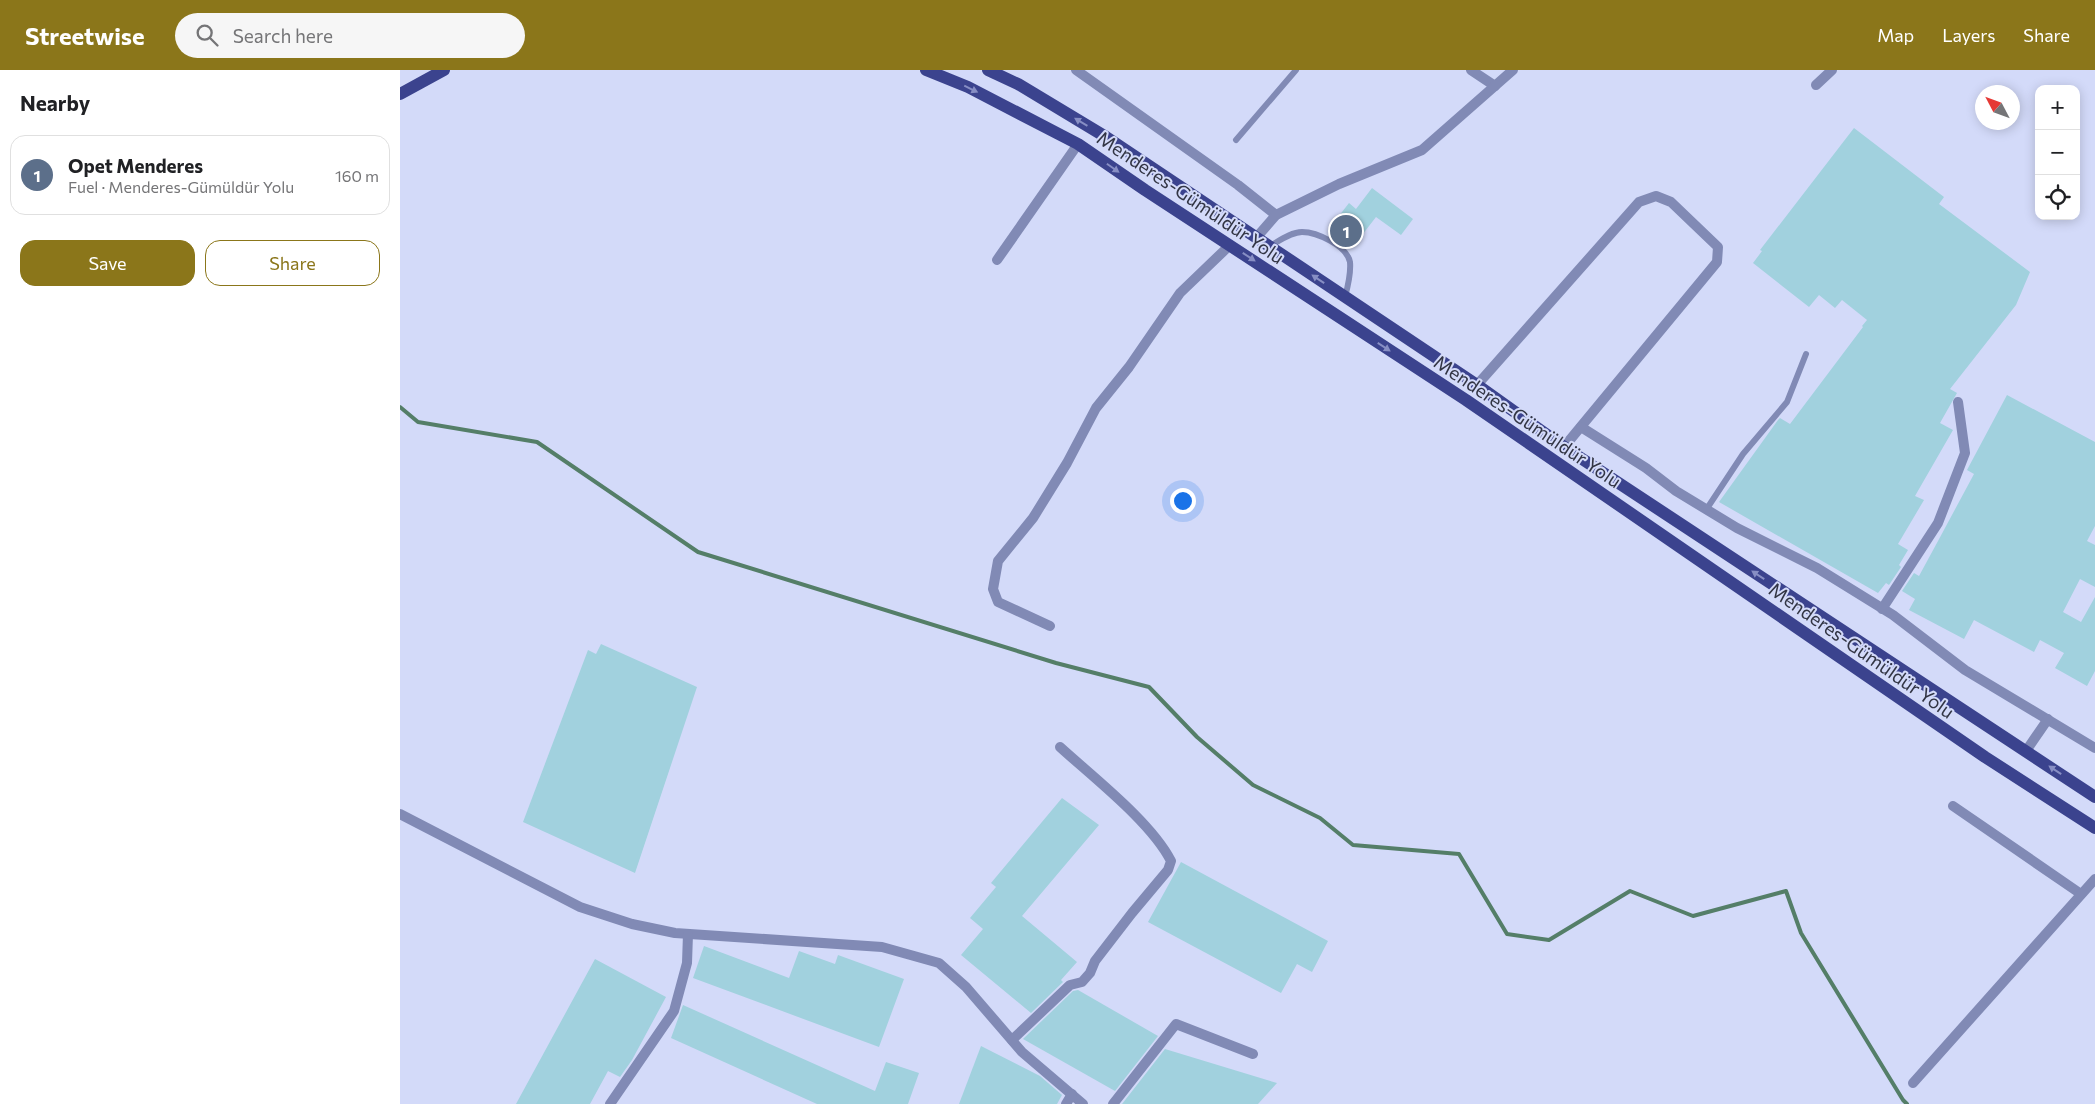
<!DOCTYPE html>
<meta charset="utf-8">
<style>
body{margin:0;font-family:Commissioner,sans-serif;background:#f6f6f6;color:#202124}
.controls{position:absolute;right:15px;top:15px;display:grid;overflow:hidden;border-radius:10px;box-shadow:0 2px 12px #0003}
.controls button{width:45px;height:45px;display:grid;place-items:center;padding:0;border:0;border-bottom:1px solid #e0e0e0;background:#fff;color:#202124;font:25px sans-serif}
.compass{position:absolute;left:1575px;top:15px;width:45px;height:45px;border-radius:50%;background:#fff;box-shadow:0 2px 12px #0003;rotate:311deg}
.you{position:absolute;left:782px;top:430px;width:18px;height:18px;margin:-12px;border:4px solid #fff;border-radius:50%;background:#1a73e8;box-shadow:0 0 0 8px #1a73e833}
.badge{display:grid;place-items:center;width:32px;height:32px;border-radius:50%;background:#8b761a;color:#fff;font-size:16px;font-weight:700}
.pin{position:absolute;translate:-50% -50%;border:2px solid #fff;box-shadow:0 1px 5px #0006}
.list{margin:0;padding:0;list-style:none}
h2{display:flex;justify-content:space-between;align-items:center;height:65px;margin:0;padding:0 20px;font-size:21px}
h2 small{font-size:16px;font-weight:400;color:#757577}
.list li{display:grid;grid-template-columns:32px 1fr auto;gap:15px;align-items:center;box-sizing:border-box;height:80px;margin:0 10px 10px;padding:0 10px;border:1px solid #e0e0e0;border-radius:15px}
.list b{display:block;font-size:19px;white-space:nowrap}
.list p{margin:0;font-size:16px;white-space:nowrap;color:#757577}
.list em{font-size:16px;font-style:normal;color:#757577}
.actions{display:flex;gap:10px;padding:15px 20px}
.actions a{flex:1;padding:11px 0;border:1px solid #8b761a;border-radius:15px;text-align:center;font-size:18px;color:#8b761a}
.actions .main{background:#8b761a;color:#fff}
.icon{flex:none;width:28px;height:28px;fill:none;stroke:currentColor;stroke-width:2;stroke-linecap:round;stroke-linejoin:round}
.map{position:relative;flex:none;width:1695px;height:1034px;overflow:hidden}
header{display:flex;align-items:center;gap:30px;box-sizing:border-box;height:70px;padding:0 25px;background:#8b761a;color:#fff}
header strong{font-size:24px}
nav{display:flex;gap:28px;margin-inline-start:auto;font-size:18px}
.search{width:350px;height:45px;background:#f6f6f6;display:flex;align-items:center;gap:12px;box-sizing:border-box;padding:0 18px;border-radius:28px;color:#757577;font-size:19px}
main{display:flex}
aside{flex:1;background:#fff}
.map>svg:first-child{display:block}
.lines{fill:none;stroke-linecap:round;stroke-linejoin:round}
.stream{stroke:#547e68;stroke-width:4}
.building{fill:#a1d1de}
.lane{stroke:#818ab5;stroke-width:6}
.street{stroke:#818ab5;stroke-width:10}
.primary{stroke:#3b438e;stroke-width:12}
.oneway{fill:#878ec4}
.labels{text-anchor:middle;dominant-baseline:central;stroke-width:4;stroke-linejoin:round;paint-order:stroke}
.street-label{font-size:19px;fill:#323544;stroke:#d3daf9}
</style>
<header>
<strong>Streetwise</strong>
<div class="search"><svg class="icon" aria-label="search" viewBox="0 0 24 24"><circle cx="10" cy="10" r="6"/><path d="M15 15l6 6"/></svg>Search here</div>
<nav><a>Map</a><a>Layers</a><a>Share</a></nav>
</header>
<main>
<aside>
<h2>Nearby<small></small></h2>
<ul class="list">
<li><span class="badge" style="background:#5c6f8a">1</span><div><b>Opet Menderes</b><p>Fuel · Menderes-Gümüldür Yolu</p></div><em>160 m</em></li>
</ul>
<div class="actions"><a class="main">Save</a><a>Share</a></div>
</aside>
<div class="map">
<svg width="1695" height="1034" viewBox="0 0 1695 1034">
<rect width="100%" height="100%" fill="#d3daf9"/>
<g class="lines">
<!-- stream -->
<path class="stream" d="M0,337L18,352L137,372L298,482L656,593L749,617L797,667L853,715L920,748L953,775L1059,784L1107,864L1149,870L1230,821L1293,846L1386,821L1401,863L1503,1030L1507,1034"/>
</g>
<!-- building -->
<g class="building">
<path d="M1454,58L1544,127L1539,134L1630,202L1616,235L1550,319L1557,323L1540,353L1553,360L1515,426L1524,430L1498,474L1508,480L1499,495L1501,497L1489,515L1486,513L1478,523L1319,432L1378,350L1380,348L1390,354L1463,257L1462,256L1467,250L1442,230L1435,238L1419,225L1409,237L1353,193L1362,181L1360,180Z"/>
<path d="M972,118L1013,149L1001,165L976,147L952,178L928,160L949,133L956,139Z"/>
<path d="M1607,325L1695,372V456L1687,471L1695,475V517L1680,509L1663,542L1681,552L1695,527V601L1687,616L1655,598L1664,583L1640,570L1634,582L1574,550L1564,569L1509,540L1515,529L1502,521L1514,503L1519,506L1538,471L1574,404L1567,400Z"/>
<path d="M201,574L297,617L235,803L123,752L188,580L196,584Z"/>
<path d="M662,728L699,755L622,846L677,892L661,910L663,912L631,943L561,885L583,859L570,848L596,817L591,813Z"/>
<path d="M781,792L928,871L912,902L897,894L881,923L748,852Z"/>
<path d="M304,876L389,908L399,881L435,894L438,885L504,909L479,977L293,908Z"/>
<path d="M195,889L266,927L232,990L220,1007L208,1001L190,1034H116Z"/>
<path d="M678,920L758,966L715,1021L623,969L673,921Z"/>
<path d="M283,935L475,1021L486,992L519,1003L508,1034H417L271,968Z"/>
<path d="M581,976L640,1006L662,1025L657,1034H559Z"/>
<path d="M765,979L877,1013L858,1034H722Z"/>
</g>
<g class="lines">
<!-- lane -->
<g class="lane">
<path d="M836,70L896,0"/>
<path d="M870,176C879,171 891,162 902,162C917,162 947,176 950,192C951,203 948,216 945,227"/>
<path d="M1306,440L1343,384L1387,332L1406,284"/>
</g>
<!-- street -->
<g class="street">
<path d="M676,0L838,115L876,145"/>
<path d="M1071,0L1095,16"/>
<path d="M1416,15L1432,0"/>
<path d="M856,168L876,145L939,114L1022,80L1113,0"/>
<path d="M597,190L678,74"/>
<path d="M1077,315L1239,132L1256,126L1271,132L1318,177L1317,192L1164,377"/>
<path d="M1181,357L1246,398L1276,421L1337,458L1417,498L1493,545L1565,600L1695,678"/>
<path d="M1482,539L1538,453L1565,383L1558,332"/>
<path d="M650,556L598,532L593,519L598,491L633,448L667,393L696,338L729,297L780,223L830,175"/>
<path d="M1626,681L1648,649"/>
<path d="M1553,736L1681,824"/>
<path d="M0,744L180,837L232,854L275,863L482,877L539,893L566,917L622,982L683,1034"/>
<path d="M612,970L670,915L682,912L690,903L695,891L732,843L768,800L771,791C751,752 694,708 660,677"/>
<path d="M1513,1013L1695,809"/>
<path d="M210,1034L274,941L287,893L288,864"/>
<path d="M666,1034L672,1024"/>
<path d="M713,1034L776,954L853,984"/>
</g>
<!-- primary -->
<g class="primary">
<path d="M526,0L568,17L678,74L745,120L1066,330L1585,687L1695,758"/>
<path d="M588,0L618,14L706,67L1077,315L1164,377L1695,727"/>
<path d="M0,24L44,0"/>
</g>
</g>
<!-- one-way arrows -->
<defs><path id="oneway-solid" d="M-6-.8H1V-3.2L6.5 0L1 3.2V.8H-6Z" transform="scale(1.25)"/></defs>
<g class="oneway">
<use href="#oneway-solid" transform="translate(571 19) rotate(26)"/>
<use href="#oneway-solid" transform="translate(681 52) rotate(-149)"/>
<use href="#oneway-solid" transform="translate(713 98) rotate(35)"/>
<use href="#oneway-solid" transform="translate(849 187) rotate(33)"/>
<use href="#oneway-solid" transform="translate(918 209) rotate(-146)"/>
<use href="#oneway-solid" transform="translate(984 277) rotate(33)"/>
<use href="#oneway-solid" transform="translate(1358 505) rotate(-147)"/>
<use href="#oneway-solid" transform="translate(1655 700) rotate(-146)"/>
</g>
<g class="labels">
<!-- street labels -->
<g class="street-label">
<text transform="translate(791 127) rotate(34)">Menderes-Gümüldür Yolu</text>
<text transform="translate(1128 351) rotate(34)">Menderes-Gümüldür Yolu</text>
<text transform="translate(1462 580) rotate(35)">Menderes-Gümüldür Yolu</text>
</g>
</g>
</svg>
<div class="controls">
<button>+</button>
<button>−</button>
<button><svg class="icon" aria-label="locate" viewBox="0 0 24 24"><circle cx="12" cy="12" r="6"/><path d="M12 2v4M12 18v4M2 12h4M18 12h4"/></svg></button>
</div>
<svg class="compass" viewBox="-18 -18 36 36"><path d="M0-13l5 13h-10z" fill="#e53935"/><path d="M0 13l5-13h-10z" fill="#757577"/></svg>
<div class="you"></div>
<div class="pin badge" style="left:946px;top:161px;background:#5c6f8a">1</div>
</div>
</main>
